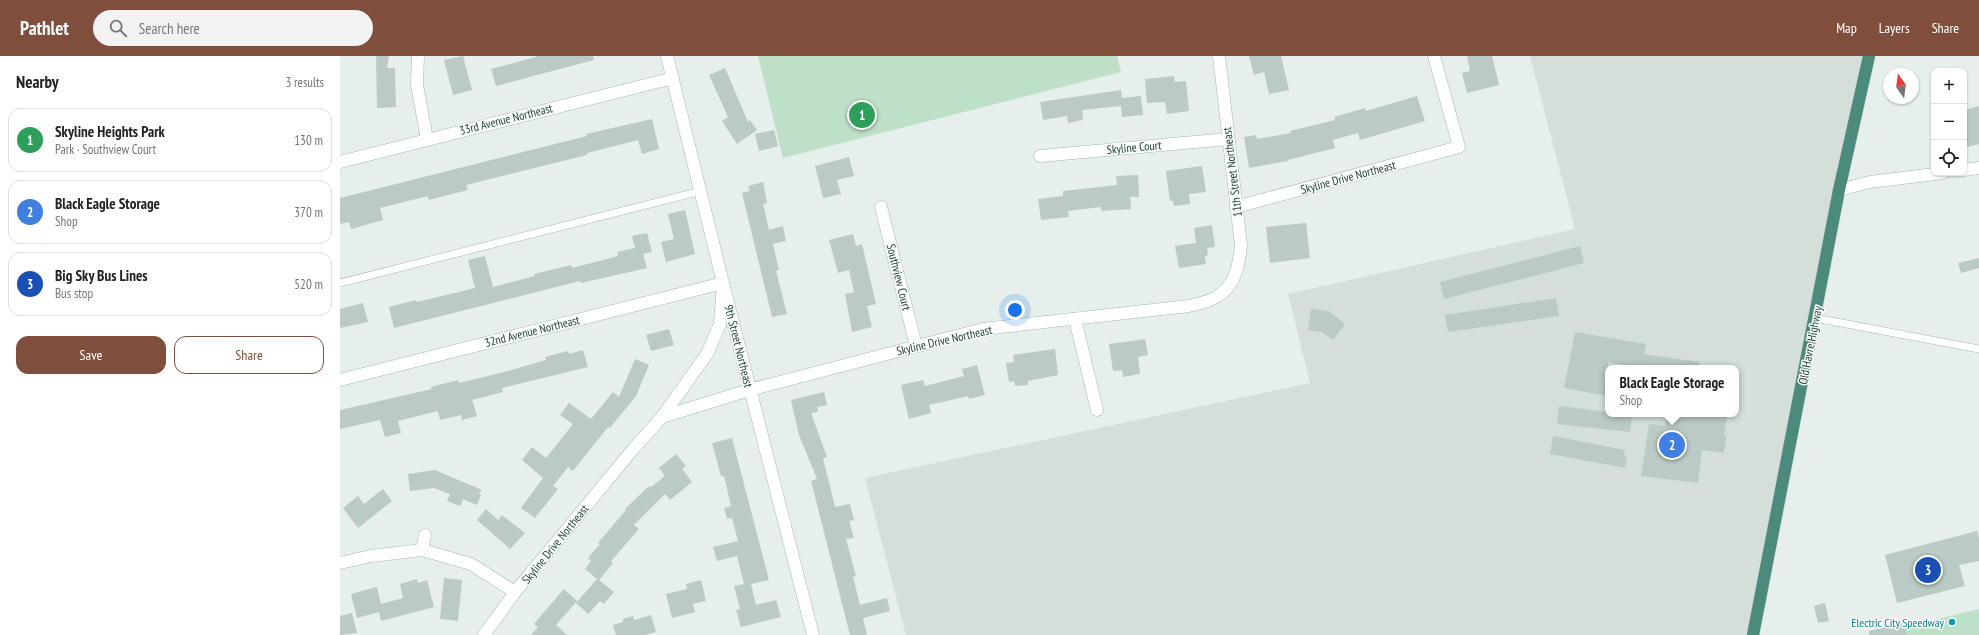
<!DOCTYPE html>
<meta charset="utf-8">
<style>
body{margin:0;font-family:"PT Sans Narrow",sans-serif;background:#f2f2f2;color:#222}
.controls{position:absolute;right:12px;top:12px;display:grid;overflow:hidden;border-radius:8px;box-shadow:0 1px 3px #0004}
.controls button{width:36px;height:36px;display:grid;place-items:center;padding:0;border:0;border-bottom:1px solid #e0e0e0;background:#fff;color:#222;font:20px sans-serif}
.compass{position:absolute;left:1543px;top:12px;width:36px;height:36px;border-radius:50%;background:#fff;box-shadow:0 1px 3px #0004;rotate:346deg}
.you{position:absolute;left:675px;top:254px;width:14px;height:14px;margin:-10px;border:3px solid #fff;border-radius:50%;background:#1a73e8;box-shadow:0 0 0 6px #1a73e833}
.badge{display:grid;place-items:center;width:26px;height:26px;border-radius:50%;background:#804e3d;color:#fff;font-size:13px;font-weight:700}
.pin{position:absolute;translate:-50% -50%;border:2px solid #fff;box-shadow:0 1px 4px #0006}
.popup{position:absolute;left:1265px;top:309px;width:134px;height:52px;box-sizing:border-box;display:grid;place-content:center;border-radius:8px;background:#fff;filter:drop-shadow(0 1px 3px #0005);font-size:13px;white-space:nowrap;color:#767676}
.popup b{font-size:15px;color:#222}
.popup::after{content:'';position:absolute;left:50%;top:100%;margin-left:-8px;border:8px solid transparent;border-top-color:#fff}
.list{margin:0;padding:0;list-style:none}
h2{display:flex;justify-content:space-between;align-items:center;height:52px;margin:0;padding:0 16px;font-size:17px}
h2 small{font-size:13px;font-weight:400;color:#767676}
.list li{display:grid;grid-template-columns:26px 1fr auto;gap:12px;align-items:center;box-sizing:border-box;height:64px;margin:0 8px 8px;padding:0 8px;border:1px solid #e0e0e0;border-radius:12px}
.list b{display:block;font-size:15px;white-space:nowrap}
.list p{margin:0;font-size:13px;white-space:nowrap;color:#767676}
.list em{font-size:13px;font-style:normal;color:#767676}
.actions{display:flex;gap:8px;padding:12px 16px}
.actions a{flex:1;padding:9px 0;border:1px solid #804e3d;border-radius:12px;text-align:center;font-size:14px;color:#804e3d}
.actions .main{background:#804e3d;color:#fff}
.icon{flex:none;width:22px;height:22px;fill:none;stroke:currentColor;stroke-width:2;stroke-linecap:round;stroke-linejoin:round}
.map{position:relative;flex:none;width:1639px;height:579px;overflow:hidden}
header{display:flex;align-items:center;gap:24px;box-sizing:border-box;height:56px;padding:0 20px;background:#804e3d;color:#fff}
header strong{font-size:19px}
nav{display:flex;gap:22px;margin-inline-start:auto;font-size:14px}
.search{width:280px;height:36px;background:#f2f2f2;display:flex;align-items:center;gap:10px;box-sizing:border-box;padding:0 14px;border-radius:22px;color:#767676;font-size:15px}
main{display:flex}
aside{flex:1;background:#fff}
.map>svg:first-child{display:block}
.built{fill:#d4dfda;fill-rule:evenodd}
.green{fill:#bfe0c8}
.building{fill:#bbcac4}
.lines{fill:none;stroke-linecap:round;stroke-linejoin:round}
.service-casing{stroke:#a8b8b2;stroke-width:8}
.minor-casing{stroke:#a8b8b2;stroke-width:13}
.tertiary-casing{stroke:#a8b8b2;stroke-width:13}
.trunk-casing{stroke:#c2cac8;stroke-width:13}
.service{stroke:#fff;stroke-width:7}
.minor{stroke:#fff;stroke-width:12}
.tertiary{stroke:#fff;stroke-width:12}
.trunk{stroke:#4c8a7c;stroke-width:12}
.culture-dot{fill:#0f9aa8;stroke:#f7fbf9;stroke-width:1.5}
.labels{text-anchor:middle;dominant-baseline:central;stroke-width:3;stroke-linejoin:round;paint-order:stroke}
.street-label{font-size:12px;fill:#24423a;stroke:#f7fbf9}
.culture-label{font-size:12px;fill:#0d838f;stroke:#f7fbf9;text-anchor:end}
</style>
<header>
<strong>Pathlet</strong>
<div class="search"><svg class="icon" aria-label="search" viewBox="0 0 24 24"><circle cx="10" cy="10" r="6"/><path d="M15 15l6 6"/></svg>Search here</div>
<nav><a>Map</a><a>Layers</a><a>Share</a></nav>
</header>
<main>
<aside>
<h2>Nearby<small>3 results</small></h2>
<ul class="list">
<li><span class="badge" style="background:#2e9e5b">1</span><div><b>Skyline Heights Park</b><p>Park · Southview Court</p></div><em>130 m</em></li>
<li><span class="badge" style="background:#3f7fe0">2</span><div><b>Black Eagle Storage</b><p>Shop</p></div><em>370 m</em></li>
<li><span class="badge" style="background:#1a4fb4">3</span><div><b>Big Sky Bus Lines</b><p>Bus stop</p></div><em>520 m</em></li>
</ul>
<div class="actions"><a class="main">Save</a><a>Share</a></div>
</aside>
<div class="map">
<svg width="1639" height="579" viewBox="0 0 1639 579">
<rect width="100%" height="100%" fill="#e6efeb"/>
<!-- built -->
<path class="built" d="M1190,0H1529L1409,579H566L525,422L970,327L948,238L1235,173ZM1268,312H1396V358H1268Z"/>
<!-- green -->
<g class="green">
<path d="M418,0H777L781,16L443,102Z"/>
<path d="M1639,553V579H1530Z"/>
</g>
<!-- building -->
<g class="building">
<path d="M36,0H49L47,12H55L56,51L37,52Z"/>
<path d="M123,0L132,34L113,39L104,4Z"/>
<path d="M196,0H253L254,4L156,30L151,13L196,1Z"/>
<path d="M909,0H941L949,34L929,38L924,16L914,19Z"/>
<path d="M1127,0H1152L1159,29L1127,37L1122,17L1130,15Z"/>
<path d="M385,12L408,66L410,64L417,74L397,88L382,65L388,61L369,19Z"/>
<path d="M834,20L835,26L846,25L849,55L827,58L825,46L807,47L805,23Z"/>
<path d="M781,34L782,42L801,40L803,59L782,61L781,50L742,54L743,64L728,67L727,60L703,64L700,46Z"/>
<path d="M1077,40L1085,65L1020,84L1018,77L993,84L995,92L948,104V105L909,112L904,81L916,79L917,83L951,77L950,75L995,64L994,61L1025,52L1026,55Z"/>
<path d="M1639,50V88L1624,92V54Z"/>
<path d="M312,63L319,93L302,98L298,84L247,97V99L126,129L128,134L89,144L88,140L40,152L43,164L11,173L9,166L0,168V142L247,80L246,78Z"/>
<path d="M434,74L438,90L419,95L415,78Z"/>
<path d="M509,101L514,120L497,124L501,138L483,142L475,110Z"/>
<path d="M862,110L866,136L849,138L850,148L834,150L833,145H830L826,115Z"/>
<path d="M798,119L799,141H790L791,153L761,155V151L728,155L729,161L701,164L698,143L723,140V135L777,129L776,120Z"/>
<path d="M423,126L427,147L423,148L429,174L443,170L446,185L433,188L439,214L436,215L447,258L432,261L402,137L410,135L408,130Z"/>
<path d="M345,154L355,198L326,206L321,186L334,183L328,158Z"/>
<path d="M966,167L970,202L930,207L926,171Z"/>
<path d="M872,169L875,191L867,192L868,199L865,200L866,208L839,212L835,190L856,187L854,172Z"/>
<path d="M307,177L312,196L303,198L307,212L241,227L240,225L54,272L49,251L76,244L77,246L135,232L128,204L145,200L153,231L195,220L194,218L231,209L232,212L278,200L277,196L295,192L292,180Z"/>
<path d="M513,178L516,190L522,188L536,248L527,250L532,271L512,276L505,238L514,236L509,214L498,217L489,184Z"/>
<path d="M1240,190L1244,207L1104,243L1100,226Z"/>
<path d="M1639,202V212L1621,217L1618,207Z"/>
<path d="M1216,242L1219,260L1108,276L1105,259Z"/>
<path d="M23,247L28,266L0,272V253Z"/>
<path d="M971,253L989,255L1005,268L993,284L982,276L968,274Z"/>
<path d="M329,273L334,289L311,295L306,279Z"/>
<path d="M1235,276L1306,288L1304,298L1359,306V312H1305L1268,306V340L1224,332Z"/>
<path d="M805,283L808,299L798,301L800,318L783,321L782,314L773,315L769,288Z"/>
<path d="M715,293L718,319L688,325V329L675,330L674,325L669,326L666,307L674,306L673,299Z"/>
<path d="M243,294L248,311L162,332L163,336L132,344L137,360L122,364L121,359L100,364L98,355L58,365L61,377L45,381L40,364L0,373V354L92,333L91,331L118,324L119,327L168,315L206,304L205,301L228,295L229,298Z"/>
<path d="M295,303L309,309L296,340L270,372L268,371L233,415L228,411L213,430L218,433L195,462L181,452L203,422L182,404L192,391L206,402L233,368L220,359L229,347L251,363L273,336L279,341Z"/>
<path d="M637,309L645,339L629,343L628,340L589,349L591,357L569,363L561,329L583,324L585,330L624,320L622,313Z"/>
<path d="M484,336L487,349L477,351L478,356L471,357L487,401L483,402L495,451L510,448L514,464L509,465L514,482L506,483L516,520L513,521L520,549L547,542L550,555L523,562L527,579H510L471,425L477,423L459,379L451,344Z"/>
<path d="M1219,350L1268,356V358H1292L1290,376L1217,368Z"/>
<path d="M1326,358H1387L1384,379L1386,380L1384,397L1362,394L1358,427L1301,420L1309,368L1325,370Z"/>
<path d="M1213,380L1285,394L1284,400H1287L1285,412L1210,398Z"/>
<path d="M392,382L429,524L411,528L416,549L436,544L441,561L401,571L396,554L400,553L394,530L404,528L397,500L377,505L373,491L398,485L392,462L387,463L384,452L391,450L384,420H381L372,387Z"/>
<path d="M336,398L346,410L342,413L352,426L330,444L325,438L294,469L299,473L271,505L273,507L259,524L274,536L264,548L260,545L248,558L236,547L257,523L245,513L251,505L248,502L260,488L258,487L286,454L285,453L309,430L311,431L325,420L319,412Z"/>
<path d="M95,414L142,434L139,437L141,439L137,449L123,443L120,450L107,445L110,438L94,432L70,435L68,418Z"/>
<path d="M43,433L52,445L18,472L3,452L18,440L24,448Z"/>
<path d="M146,453L158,464L162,459L185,477L170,493L137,464Z"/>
<path d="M1637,475L1639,483V505L1619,509L1625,530L1557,547L1545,499Z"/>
<path d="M104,522L122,524L118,565L100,563Z"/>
<path d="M77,523L78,527L87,524L94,551L41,565L39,556L17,562L11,538L37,531L41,548L63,542L60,528Z"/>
<path d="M361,524L366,545L353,548L355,556L332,562L326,538L347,533L346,528Z"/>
<path d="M224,533L237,545L216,569L227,579H191L198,571L194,568Z"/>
<path d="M1485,547L1489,565L1478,567L1474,550Z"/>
<path d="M12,557L17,577L0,579V560Z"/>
<path d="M311,559L316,576L305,579H276L273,569L283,566V563L293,560L294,564Z"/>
<path d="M1564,567L1567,579H1529V575Z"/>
</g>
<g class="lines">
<!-- service casing -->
<g class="service-casing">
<g id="service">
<path d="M0,227L361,135"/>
<path d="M1475,262L1639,293"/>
</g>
</g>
<!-- minor casing -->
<g class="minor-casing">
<g id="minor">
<path d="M78,0L77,29L87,83"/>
<path d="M700,100L888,83"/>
<path d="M0,106L333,22"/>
<path d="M1624,114L1639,112"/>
<path d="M1499,134L1530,126L1603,117"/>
<path d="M541,151L576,290"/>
<path d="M896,151L1119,91L1094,0"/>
<path d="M735,263L757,354"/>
<path d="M0,324L383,227L473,579"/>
<path d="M322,361L409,334L643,273L849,250C857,248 868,246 876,241C895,231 899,209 901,189L879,0"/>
<path d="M82,494L85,479"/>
<path d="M0,507L31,500L82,494L131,508L175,536"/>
</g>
</g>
<!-- tertiary casing -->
<g class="tertiary-casing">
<path id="tertiary" d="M144,579L175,536L294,392L322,361L367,298L380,268L383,227L327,0"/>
</g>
<!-- trunk casing -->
<g class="trunk-casing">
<path id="trunk" d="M1413,579L1499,134L1529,0"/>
</g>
<!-- service -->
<use href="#service" class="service"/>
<!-- minor -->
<use href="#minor" class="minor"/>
<!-- tertiary -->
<use href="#tertiary" class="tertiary"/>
<!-- trunk -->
<use href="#trunk" class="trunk"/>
</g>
<!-- markers -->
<circle class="culture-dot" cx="1612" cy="566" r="4"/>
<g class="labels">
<!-- street labels -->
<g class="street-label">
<text transform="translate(166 63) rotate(-14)">33rd Avenue Northeast</text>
<text transform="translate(794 91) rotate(-5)">Skyline Court</text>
<text transform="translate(892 116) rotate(-97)">11th Street Northeast</text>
<text transform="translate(1008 121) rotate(-15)">Skyline Drive Northeast</text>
<text transform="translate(559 221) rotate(76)">Southview Court</text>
<text transform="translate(192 275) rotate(-14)">32nd Avenue Northeast</text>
<text transform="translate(604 284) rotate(-13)">Skyline Drive Northeast</text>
<text transform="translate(1470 289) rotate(-79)">Old Havre Highway</text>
<text transform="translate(399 290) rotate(76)">9th Street Northeast</text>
<text transform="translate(215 488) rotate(-51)">Skyline Drive Northeast</text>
</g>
<!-- culture labels -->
<g class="culture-label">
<text x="1604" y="566">Electric City Speedway</text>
</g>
</g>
</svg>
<div class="controls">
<button>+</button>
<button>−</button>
<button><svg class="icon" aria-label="locate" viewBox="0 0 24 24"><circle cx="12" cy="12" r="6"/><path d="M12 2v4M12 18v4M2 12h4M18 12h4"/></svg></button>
</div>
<svg class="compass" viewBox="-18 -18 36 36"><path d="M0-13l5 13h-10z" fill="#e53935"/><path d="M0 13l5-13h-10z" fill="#767676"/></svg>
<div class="you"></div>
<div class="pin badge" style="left:522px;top:59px;background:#2e9e5b">1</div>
<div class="pin badge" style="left:1332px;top:389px;background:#3f7fe0">2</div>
<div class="popup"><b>Black Eagle Storage</b>Shop</div>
<div class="pin badge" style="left:1588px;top:514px;background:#1a4fb4">3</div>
</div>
</main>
